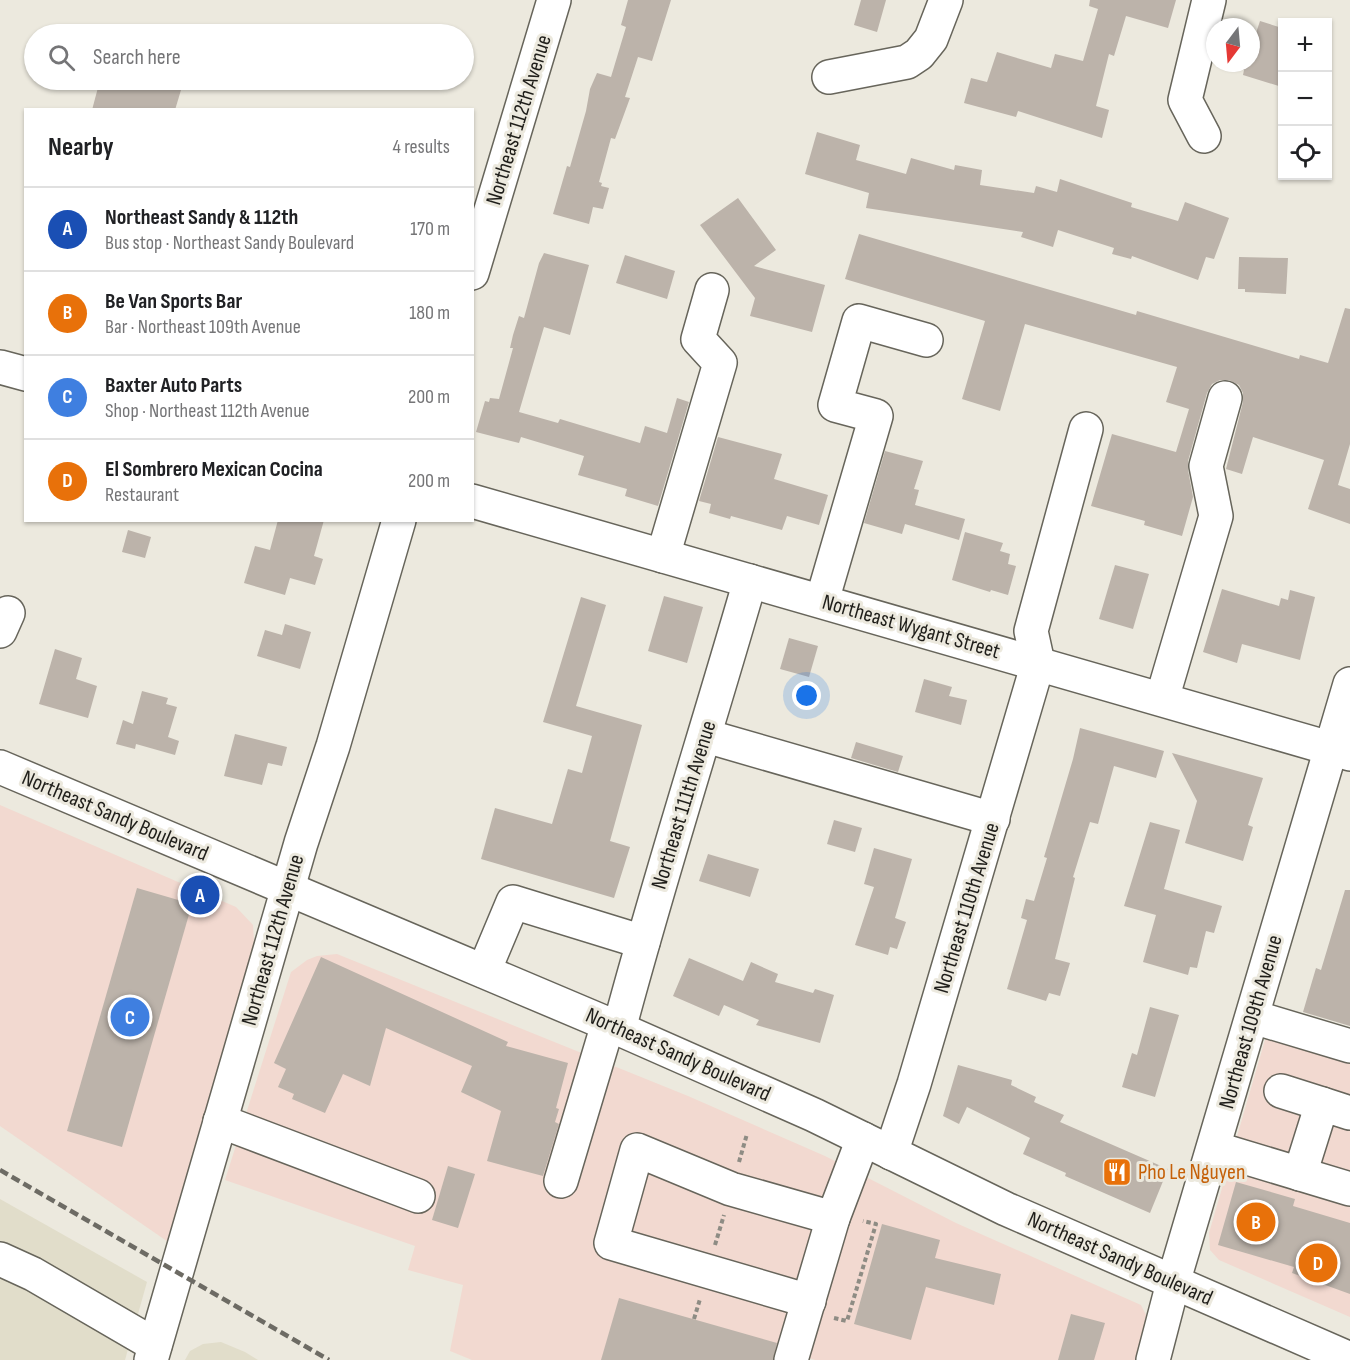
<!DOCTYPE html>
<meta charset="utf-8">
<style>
body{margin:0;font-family:"Sofia Sans Condensed",sans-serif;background:#f6f6f6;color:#202124}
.controls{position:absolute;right:18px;top:18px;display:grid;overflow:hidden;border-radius:0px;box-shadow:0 2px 4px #0004}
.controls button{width:54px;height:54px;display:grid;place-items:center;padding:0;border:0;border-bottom:2px solid #e0e0e0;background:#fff;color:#202124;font:30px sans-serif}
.compass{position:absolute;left:1206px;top:18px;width:54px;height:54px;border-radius:50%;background:#fff;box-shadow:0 2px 4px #0004;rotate:196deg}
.you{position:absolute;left:807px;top:696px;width:21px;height:21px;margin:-15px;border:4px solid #fff;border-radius:50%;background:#1a73e8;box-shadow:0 0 0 9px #1a73e833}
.badge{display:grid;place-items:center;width:39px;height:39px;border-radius:50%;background:#ea580c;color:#fff;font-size:20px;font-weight:700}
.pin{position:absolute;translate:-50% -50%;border:3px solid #fff;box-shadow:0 2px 6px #0006}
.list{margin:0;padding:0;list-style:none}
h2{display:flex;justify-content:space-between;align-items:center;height:78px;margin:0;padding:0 24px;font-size:26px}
h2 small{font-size:20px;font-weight:400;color:#757577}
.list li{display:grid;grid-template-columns:39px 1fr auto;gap:18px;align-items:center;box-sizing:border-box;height:84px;padding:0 24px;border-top:2px solid #e0e0e0}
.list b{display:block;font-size:22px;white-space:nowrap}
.list p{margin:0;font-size:20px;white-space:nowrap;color:#757577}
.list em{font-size:20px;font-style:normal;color:#757577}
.icon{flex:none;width:33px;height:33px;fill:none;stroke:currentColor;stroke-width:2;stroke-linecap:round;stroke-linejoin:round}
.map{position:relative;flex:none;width:1350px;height:1360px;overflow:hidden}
.search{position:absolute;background:#fff;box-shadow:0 2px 4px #0004;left:24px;top:24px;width:450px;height:66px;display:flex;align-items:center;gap:15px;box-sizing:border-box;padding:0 21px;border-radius:33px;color:#757577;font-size:22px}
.panel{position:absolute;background:#fff;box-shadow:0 2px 4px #0004;left:24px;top:108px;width:450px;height:414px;border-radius:0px}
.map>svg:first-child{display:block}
.commercial{fill:#f2d9d0}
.built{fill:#e1ddca}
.building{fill:#bcb3aa}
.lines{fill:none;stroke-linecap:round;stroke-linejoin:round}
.minor-casing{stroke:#67655b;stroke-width:36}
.major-casing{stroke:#67655b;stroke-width:36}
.path{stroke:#8e8c84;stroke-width:4;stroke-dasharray:4.5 3;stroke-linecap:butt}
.minor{stroke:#fff;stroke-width:33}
.major{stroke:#fff;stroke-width:33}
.rail{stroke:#6d6b64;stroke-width:4.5;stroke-dasharray:9 4.5;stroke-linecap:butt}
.labels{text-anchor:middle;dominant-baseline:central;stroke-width:6;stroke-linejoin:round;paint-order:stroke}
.street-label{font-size:22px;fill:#1f1e1a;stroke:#ece9de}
.food-label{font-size:22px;fill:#c56008;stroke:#ece9de;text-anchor:start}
</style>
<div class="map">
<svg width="1350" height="1360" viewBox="0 0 1350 1360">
<rect width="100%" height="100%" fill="#ece9de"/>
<!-- commercial -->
<g class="commercial">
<path d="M0,805L236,907L253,925L254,943L174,1246L0,1126Z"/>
<path d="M337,954L688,1096L825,1156L956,1223L1141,1305L1146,1315L1139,1360H815L809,1358L808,1360H472L450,1351L463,1285L408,1270L415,1246L225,1180L291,972L307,960L317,956Z"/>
<path d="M1267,1033L1350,1058V1317L1219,1260L1210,1250L1209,1233Z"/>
</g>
<!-- built -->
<g class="built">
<path d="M0,1199L147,1282L125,1360H0Z"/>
<path d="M221,1342L245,1352L258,1360H185L190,1351L203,1344Z"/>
</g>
<!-- building -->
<g class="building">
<path d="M628,0H671L652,61L638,57L625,97L630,98L615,139L611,138L599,182L602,183L601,186L609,188L603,209L593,207L589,224L553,214L567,166L570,167L586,111L590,89L597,73L611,77L626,27L621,25Z"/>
<path d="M861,0H886L877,32L854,25Z"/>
<path d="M1090,0H1176L1168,28L1126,16L1114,56L1109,54L1096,106L1109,110L1102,138L1018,111L1016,117L964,103L971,78L987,82L997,52L1051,68L1055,54L1083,61L1098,9L1089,6Z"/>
<path d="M1260,21L1282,28V87L1243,75L1244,70L1224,64L1251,63V31L1256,33Z"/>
<path d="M100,80H184L175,110H92Z"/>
<path d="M817,132L860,145L856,160L906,174L911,158L954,170L955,165L982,170L980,185L1034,193L1036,186L1057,192L1060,179L1132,203L1131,207L1178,221L1185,202L1229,218L1214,259L1206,257L1198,280L1132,256L1131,259L1112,254L1114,248L1058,230L1053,247L1021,237L1023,232L866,208L869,193L805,174Z"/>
<path d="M738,198L776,250L754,266L825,285L812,332L750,316L755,298L700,225Z"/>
<path d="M859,234L1136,315L1137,311L1299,359L1300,355L1328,363L1345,308L1350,309V444L1338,485L1350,489V524L1308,509L1324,460L1253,437L1242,474L1226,469L1243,402V393L1239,385L1229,380H1220L1212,384L1207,393L1188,461V470L1193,497L1182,536L1144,525L1145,521L1091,506L1112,434L1176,452L1189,409L1166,402L1177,367L1025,324L1000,411L962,399L985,321L845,279Z"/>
<path d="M544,253L589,265L570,335L544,327L519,412L558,423L560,419L640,443L645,426L667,433L677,398L689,402L658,506L625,496L627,489L578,475L584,456L521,437L519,443L476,432L485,401L489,402L490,398L499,399L513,348H510L513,335L519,316L524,318L539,263Z"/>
<path d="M625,255L675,271L667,299L616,283Z"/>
<path d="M1239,257L1288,258L1286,294L1245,292V289H1238Z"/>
<path d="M718,437L782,454L774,479L828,495L819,525L787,516L782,530L731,516L730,519L709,513L711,504L699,501Z"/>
<path d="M885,451L923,461L914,489L919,490L915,505L965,519L959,540L905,524L902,534L864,523Z"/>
<path d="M278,520H324L314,556L323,559L315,585L290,578L285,595L244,583L255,546L270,550Z"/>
<path d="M128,530L151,537L145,558L122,552Z"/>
<path d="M965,532L1003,543L1000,551L1010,554L1008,564L1016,566L1008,595L991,590L990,592L952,580Z"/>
<path d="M1115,565L1149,574L1133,629L1099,619Z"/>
<path d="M1222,589L1279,606L1281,598L1288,600L1290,590L1315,597L1300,660L1242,644L1237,663L1203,652Z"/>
<path d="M664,596L703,607L687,663L648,651Z"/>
<path d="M581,597L606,605L576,706L642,725L610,841L630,847L614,898L481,859L495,808L552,824L568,769L582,773L592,736L543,722Z"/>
<path d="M285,624L311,632L300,669L257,656L265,630L282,635Z"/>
<path d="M789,638L818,646L809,677L780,669Z"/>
<path d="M55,649L82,658L76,679L97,686L88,718L39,704Z"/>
<path d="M924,679L952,687L949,696L967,700L961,725L915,712Z"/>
<path d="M142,691L168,698L166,704L177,707L168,737L179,741L175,755L136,744L135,749L116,744L123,720L133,724Z"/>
<path d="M1080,728L1164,751L1156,778L1114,766L1098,824L1090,822L1073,877L1075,878L1055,959L1070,963L1060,996L1049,993L1046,1001L1007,989L1027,920L1021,918L1026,899L1034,901L1047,858L1044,857L1073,759Z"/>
<path d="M235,734L287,747L282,766L268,763L262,785L224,776Z"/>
<path d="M856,742L903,756L898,772L851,758Z"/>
<path d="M1172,753L1263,778L1248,825L1253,827L1243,861L1185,843L1197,801Z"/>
<path d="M834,820L862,828L855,852L827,844Z"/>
<path d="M1150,822L1180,830L1164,889L1222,906L1214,933L1206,931L1197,968L1190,967L1188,975L1143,962L1156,915L1124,906Z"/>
<path d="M874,848L912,859L895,918L906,922L897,949L890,947L888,955L855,945L874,887L864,884Z"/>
<path d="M708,854L759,869L750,897L699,881Z"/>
<path d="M137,888L192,904L122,1147L67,1131Z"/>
<path d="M1345,890H1350V1026L1303,1012L1316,968L1321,970Z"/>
<path d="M321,957L508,1042L506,1046L568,1063L556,1108L559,1109L555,1122L559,1124L543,1176L487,1161L501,1111L461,1092L472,1066L386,1028L370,1086L343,1074L325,1113L292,1099L294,1094L278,1087L286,1069L274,1063Z"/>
<path d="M689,958L743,981L751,962L778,974L775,982L813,993L815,989L834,995L820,1043L756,1025L759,1020L724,1005L719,1016L673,996Z"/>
<path d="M1150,1007L1179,1015L1155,1097L1122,1087L1132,1053L1137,1055Z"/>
<path d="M958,1065L1012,1080L1011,1085L1036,1097L1034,1102L1064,1115L1060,1122L1168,1169L1150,1213L1065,1176L1066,1173L1023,1154L1030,1138L967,1107L959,1124L943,1116Z"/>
<path d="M448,1166L475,1174L458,1228L432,1220Z"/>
<path d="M1236,1182L1295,1199L1293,1206L1350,1223V1294L1292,1273L1294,1267L1218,1245Z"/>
<path d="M882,1224L940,1240L935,1258L1001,1274L994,1305L926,1287L911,1340L854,1324Z"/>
<path d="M619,1298L777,1343L773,1360H601Z"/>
<path d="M1071,1314L1105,1323L1094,1360H1058Z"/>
</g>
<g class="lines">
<!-- minor casing -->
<g class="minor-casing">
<g id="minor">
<path d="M829,77L907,62L919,54L931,39L946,0"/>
<path d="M1204,136L1185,100L1209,0"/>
<path d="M472,273L554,0"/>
<path d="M0,367L26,374"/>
<path d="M472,501L1350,754"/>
<path d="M663,556L720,363L698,339L712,290"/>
<path d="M822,601L876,416L835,405L859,321L926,340"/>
<path d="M0,631L8,613"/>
<path d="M1162,699L1216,516L1206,466L1225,398"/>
<path d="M706,736L993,819"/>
<path d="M484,971L513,902L643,942"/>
<path d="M1253,1017L1350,1046"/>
<path d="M619,1029C659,879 707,730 750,581"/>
<path d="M1281,1091L1322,1104"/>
<path d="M220,1121L418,1196"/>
<path d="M1214,1148L1350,1189"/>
<path d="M891,1153L914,1084L1038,663L1031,631L1086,429"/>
<path d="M1300,1174L1322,1104L1350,1113"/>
<path d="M561,1181L608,1024"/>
<path d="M0,1259L33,1274L155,1345"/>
<path d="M809,1301L611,1243L637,1150L731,1189L833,1218"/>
<path d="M151,1360L301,843L333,746L399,520"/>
<path d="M791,1360L833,1218L863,1139"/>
<path d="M1153,1360L1173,1283L1350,684"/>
</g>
</g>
<!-- major casing -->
<g class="major-casing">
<path id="major" d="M0,767L608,1024L814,1115L1006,1209L1350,1359"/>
</g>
<!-- path -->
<g class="path">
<path d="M739,1162L747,1134"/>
<path d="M715,1245L724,1215"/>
<path d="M834,1318L847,1321L876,1224L863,1221"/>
<path d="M694,1319L700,1299"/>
</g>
<!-- minor -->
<use href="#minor" class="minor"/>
<!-- major -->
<use href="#major" class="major"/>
<!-- rail -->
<path class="rail" d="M0,1170L329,1360"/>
</g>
<!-- icons -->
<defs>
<g id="restaurant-square" transform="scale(1.5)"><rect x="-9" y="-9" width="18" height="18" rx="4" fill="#e8710a" stroke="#ece9de"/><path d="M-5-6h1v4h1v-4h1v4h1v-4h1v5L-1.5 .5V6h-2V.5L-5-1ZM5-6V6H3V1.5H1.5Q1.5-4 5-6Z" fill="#fff"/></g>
</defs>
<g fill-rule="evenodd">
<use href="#restaurant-square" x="1117" y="1172"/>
</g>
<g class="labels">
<!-- street labels -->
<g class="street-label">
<text transform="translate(519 120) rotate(-73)">Northeast 112th Avenue</text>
<text transform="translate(911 627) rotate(16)">Northeast Wygant Street</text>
<text transform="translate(684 805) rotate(-73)">Northeast 111th Avenue</text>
<text transform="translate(115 816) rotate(23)">Northeast Sandy Boulevard</text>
<text transform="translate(967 908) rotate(-73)">Northeast 110th Avenue</text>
<text transform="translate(273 940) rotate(-74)">Northeast 112th Avenue</text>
<text transform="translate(1251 1022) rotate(-74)">Northeast 109th Avenue</text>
<text transform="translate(678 1055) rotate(24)">Northeast Sandy Boulevard</text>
<text transform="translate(1120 1259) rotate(24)">Northeast Sandy Boulevard</text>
</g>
<!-- food labels -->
<g class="food-label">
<text x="1138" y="1172">Pho Le Nguyen</text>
</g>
</g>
</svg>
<div class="controls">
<button>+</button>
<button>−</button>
<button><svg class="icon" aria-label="locate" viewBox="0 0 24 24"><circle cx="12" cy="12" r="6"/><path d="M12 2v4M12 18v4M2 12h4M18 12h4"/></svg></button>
</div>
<svg class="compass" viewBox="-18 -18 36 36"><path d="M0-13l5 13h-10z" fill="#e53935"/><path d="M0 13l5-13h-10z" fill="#757577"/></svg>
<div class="you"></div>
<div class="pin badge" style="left:200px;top:895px;background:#1a4fb4">A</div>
<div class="pin badge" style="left:1256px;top:1222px;background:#e8710a">B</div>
<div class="pin badge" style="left:130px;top:1017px;background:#3f7fe0">C</div>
<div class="pin badge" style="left:1318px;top:1263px;background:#e8710a">D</div>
<div class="search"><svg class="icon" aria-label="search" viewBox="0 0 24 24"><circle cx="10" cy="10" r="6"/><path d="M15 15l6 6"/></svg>Search here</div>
<section class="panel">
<h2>Nearby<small>4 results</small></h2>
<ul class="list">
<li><span class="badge" style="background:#1a4fb4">A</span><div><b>Northeast Sandy &amp; 112th</b><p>Bus stop · Northeast Sandy Boulevard</p></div><em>170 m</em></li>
<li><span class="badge" style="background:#e8710a">B</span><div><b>Be Van Sports Bar</b><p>Bar · Northeast 109th Avenue</p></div><em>180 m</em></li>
<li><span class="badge" style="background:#3f7fe0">C</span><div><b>Baxter Auto Parts</b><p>Shop · Northeast 112th Avenue</p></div><em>200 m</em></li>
<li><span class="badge" style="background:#e8710a">D</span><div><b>El Sombrero Mexican Cocina</b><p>Restaurant</p></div><em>200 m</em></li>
</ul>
</section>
</div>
